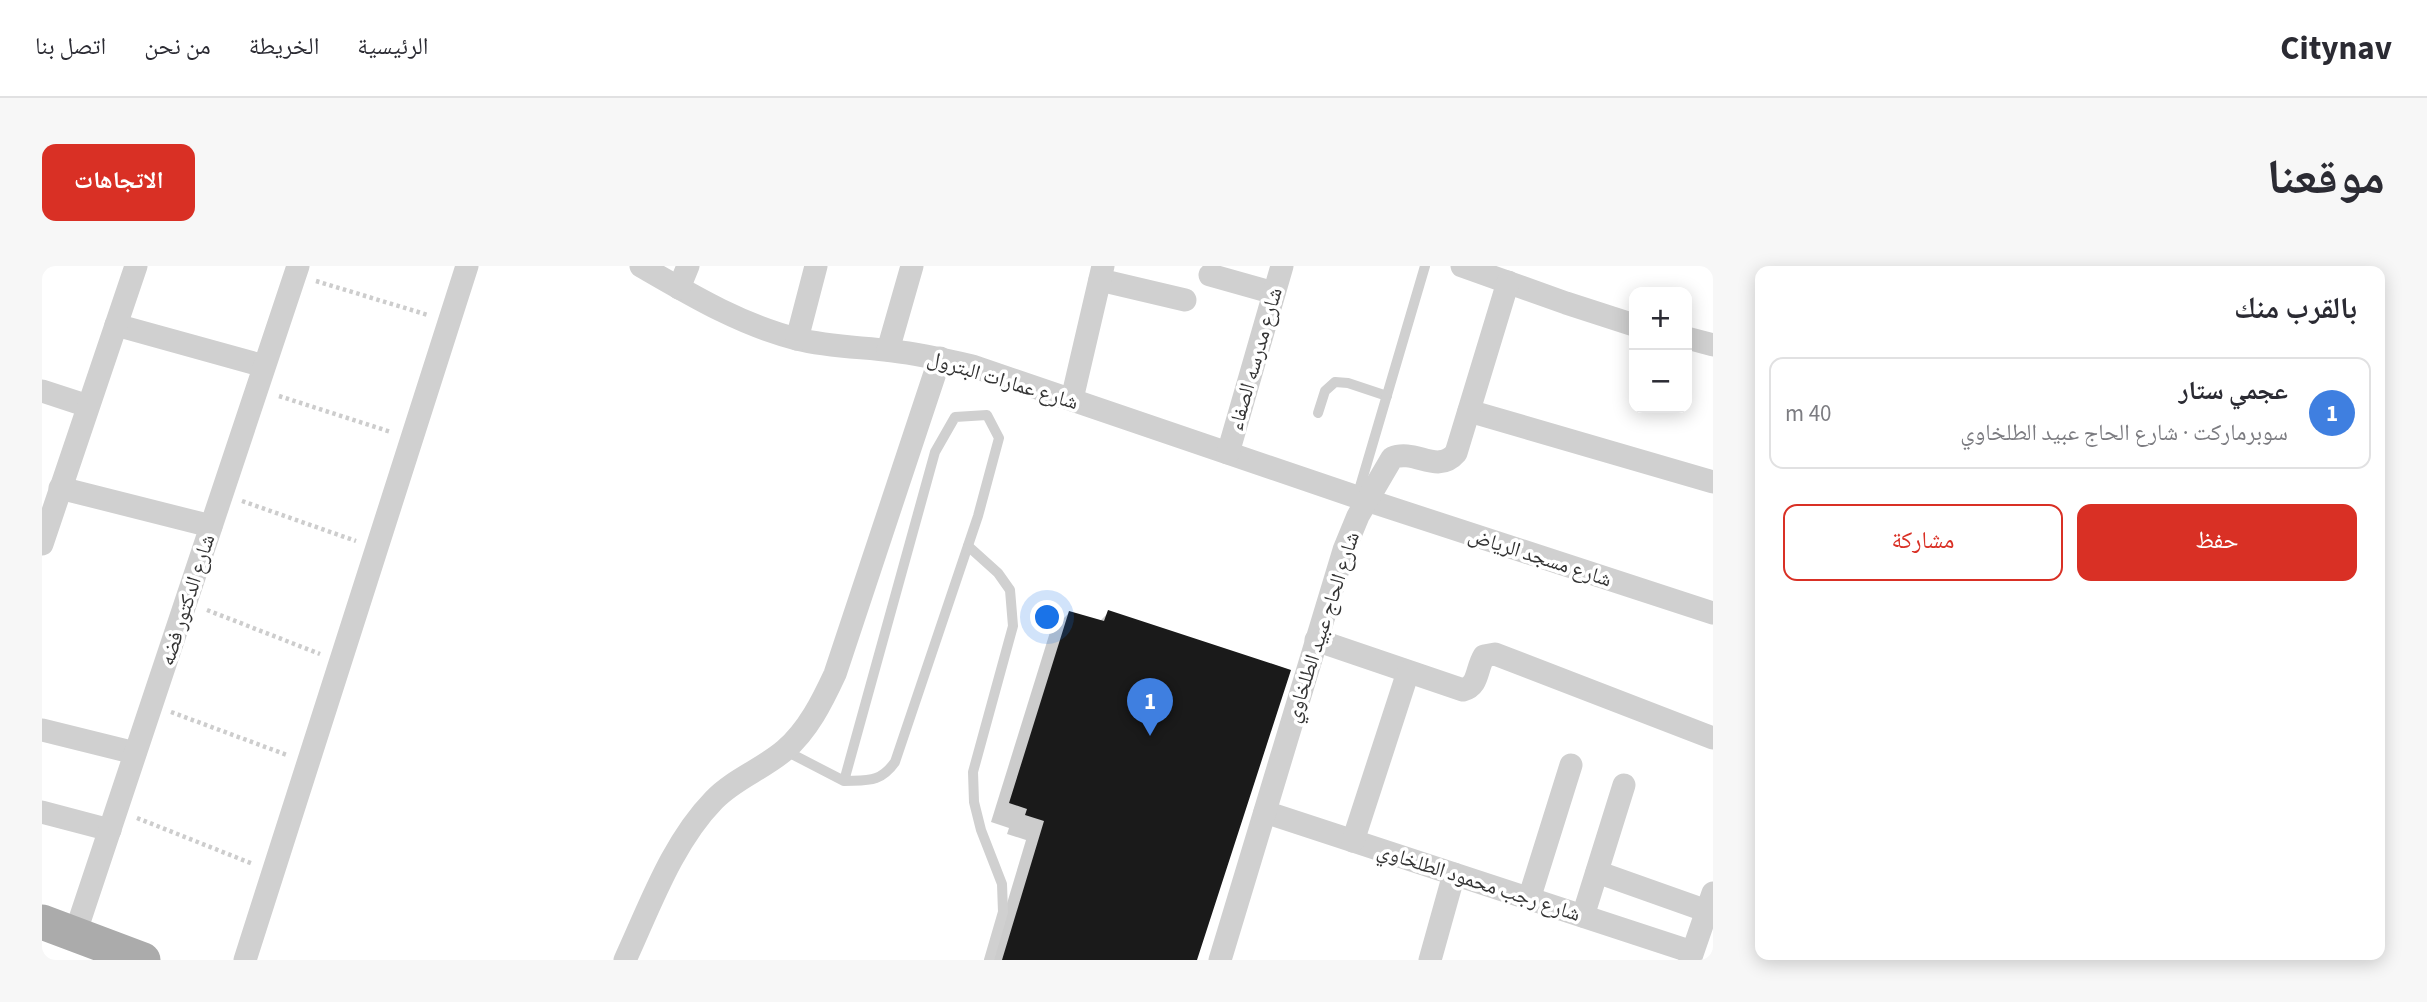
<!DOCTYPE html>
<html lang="ar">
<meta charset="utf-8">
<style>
body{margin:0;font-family:"Source Sans 3","Noto Naskh Arabic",sans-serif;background:#f7f7f7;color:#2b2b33;direction:rtl}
.controls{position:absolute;right:21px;top:21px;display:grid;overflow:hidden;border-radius:14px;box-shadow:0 4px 18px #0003}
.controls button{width:63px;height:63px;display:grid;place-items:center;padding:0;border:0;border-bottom:2px solid #e1e1e2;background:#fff;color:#2b2b33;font:35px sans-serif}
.you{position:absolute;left:1006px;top:352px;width:24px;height:24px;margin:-18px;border:5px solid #fff;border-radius:50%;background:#1a73e8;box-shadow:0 0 0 10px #1a73e833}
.badge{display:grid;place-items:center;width:46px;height:46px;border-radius:50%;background:#d93025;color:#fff;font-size:23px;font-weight:700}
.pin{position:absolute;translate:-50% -58px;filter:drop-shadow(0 2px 4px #0008)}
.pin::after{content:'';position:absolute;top:37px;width:24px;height:21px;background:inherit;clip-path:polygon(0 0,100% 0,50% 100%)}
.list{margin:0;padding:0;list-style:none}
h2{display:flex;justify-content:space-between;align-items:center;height:91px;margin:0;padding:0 28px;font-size:30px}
h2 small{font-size:23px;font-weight:400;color:#7c7c81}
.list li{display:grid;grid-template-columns:46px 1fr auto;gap:21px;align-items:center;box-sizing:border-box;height:112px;margin:0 14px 14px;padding:0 14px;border:2px solid #e1e1e2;border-radius:14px}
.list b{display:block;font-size:26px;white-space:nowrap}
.list p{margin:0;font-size:23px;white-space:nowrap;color:#7c7c81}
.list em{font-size:23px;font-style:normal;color:#7c7c81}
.actions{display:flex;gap:14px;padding:21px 28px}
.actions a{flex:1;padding:16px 0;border:2px solid #d93025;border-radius:14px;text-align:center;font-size:24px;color:#d93025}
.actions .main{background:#d93025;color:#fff}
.map{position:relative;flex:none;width:1671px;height:694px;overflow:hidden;direction:ltr;border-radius:14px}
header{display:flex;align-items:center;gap:42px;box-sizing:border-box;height:98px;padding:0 35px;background:#fff;border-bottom:2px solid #e1e1e2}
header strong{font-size:33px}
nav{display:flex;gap:38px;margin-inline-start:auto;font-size:24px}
.intro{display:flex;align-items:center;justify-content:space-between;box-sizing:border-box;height:168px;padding:0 42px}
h1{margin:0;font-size:49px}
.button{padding:18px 32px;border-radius:14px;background:#d93025;color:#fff;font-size:24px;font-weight:700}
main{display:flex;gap:42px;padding:0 42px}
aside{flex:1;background:#fff;border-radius:14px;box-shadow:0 4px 18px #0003}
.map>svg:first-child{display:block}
.shadow{fill:#0003}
.building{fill:#1a1a1a}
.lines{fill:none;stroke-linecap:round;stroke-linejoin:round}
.path{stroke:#cdcdcd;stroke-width:4.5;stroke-dasharray:3.5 3.5;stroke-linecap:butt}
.service{stroke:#d0d0d0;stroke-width:10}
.minor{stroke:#d0d0d0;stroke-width:23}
.primary{stroke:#ababab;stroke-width:35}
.labels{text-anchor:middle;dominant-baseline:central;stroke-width:7;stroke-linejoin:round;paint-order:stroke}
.street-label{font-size:21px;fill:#333;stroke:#fff}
</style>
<header>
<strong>Citynav</strong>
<nav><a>الرئيسية</a><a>الخريطة</a><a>من نحن</a><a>اتصل بنا</a></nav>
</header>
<div class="intro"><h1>موقعنا</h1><a class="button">الاتجاهات</a></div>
<main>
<aside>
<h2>بالقرب منك<small></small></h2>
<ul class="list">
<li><span class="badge" style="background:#3f7fe0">1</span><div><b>عجمي ستار</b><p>سوبرماركت · شارع الحاج عبيد الطلخاوي</p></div><em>40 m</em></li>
</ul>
<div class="actions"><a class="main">حفظ</a><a>مشاركة</a></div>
</aside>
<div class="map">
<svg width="1671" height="694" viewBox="0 0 1671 694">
<rect width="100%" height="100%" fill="#fff"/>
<!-- shadow -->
<path class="shadow" d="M1067,346L1153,694H948L984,574L965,568L967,562L949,556L1008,366L1027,347L1058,355Z"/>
<!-- building -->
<path class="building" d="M1066,344L1249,404L1155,694H960L1002,555L983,549L985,543L967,537L1027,345L1062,355Z"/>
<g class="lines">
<!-- path -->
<g class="path">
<path d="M274,15L386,49"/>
<path d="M237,130L349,166"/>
<path d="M200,235L314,275"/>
<path d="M165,344L278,388"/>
<path d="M129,446L245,489"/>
<path d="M95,552L211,598"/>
</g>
<!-- service -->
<g class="service">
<path d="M1276,147L1283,125L1293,116L1306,117L1345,130"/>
<path d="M1315,231L1383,0"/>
<path d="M926,280L956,307L968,324L971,360L931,506L932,536L939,564L960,618L961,646L947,694"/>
<path d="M742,484L802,515L893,186L913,151L945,149L957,172L936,250L853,496C838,517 826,514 802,515"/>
</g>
<!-- minor -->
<g class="minor">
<path d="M599,0C649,29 699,59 755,73C787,81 819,81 851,85C878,88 904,94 930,100L1315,231L1671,347"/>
<path d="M1420,0L1524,37L1592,59"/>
<path d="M1168,9L1232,27"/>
<path d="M1058,14L1143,34"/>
<path d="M637,22L646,0"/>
<path d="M74,59L222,100"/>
<path d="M1645,72L1671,79"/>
<path d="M755,73L774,0"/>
<path d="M846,84L870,0"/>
<path d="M0,125L46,140"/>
<path d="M1030,133L1061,0"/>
<path d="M1427,145L1671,216"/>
<path d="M1186,187L1240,0"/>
<path d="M18,222L169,260"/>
<path d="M0,278L94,0"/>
<path d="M1274,374L1421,424C1437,420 1434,403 1442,390L1453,388L1671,472"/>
<path d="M0,464L93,487"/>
<path d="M0,546L68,564"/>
<path d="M1223,546L1650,686"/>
<path d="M1311,575L1366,406"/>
<path d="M1555,606L1665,645"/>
<path d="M1487,633L1529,499"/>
<path d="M1541,650L1582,519"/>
<path d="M33,668L256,0"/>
<path d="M203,694L425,0"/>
<path d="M583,694C608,640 630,577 672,534C692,513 721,503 743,484C766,464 780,436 793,408L898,92"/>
<path d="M1178,694L1302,284L1316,250L1350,192C1373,182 1395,209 1414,187L1466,16"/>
<path d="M1388,694L1412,608"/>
<path d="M1648,694L1671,627"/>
</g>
<!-- primary -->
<path class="primary" d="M0,656L101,694"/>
</g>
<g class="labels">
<!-- street labels -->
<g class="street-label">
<text transform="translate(1213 93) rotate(-74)">شارع مدرسه الصفاء</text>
<text transform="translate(961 114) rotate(17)">شارع عمارات البترول</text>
<text transform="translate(1498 291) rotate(18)">شارع مسجد الرياض</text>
<text transform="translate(145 334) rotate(-72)">شارع الدكتور فضه</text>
<text transform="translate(1280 361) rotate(-72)">شارع الحاج عبيد الطلخاوي</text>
<text transform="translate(1437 616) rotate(18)">شارع رجب محمود الطلخاوي</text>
</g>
</g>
</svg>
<div class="controls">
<button>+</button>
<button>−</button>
</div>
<div class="you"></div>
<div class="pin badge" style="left:1108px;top:470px;background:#3f7fe0">1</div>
</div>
</main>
